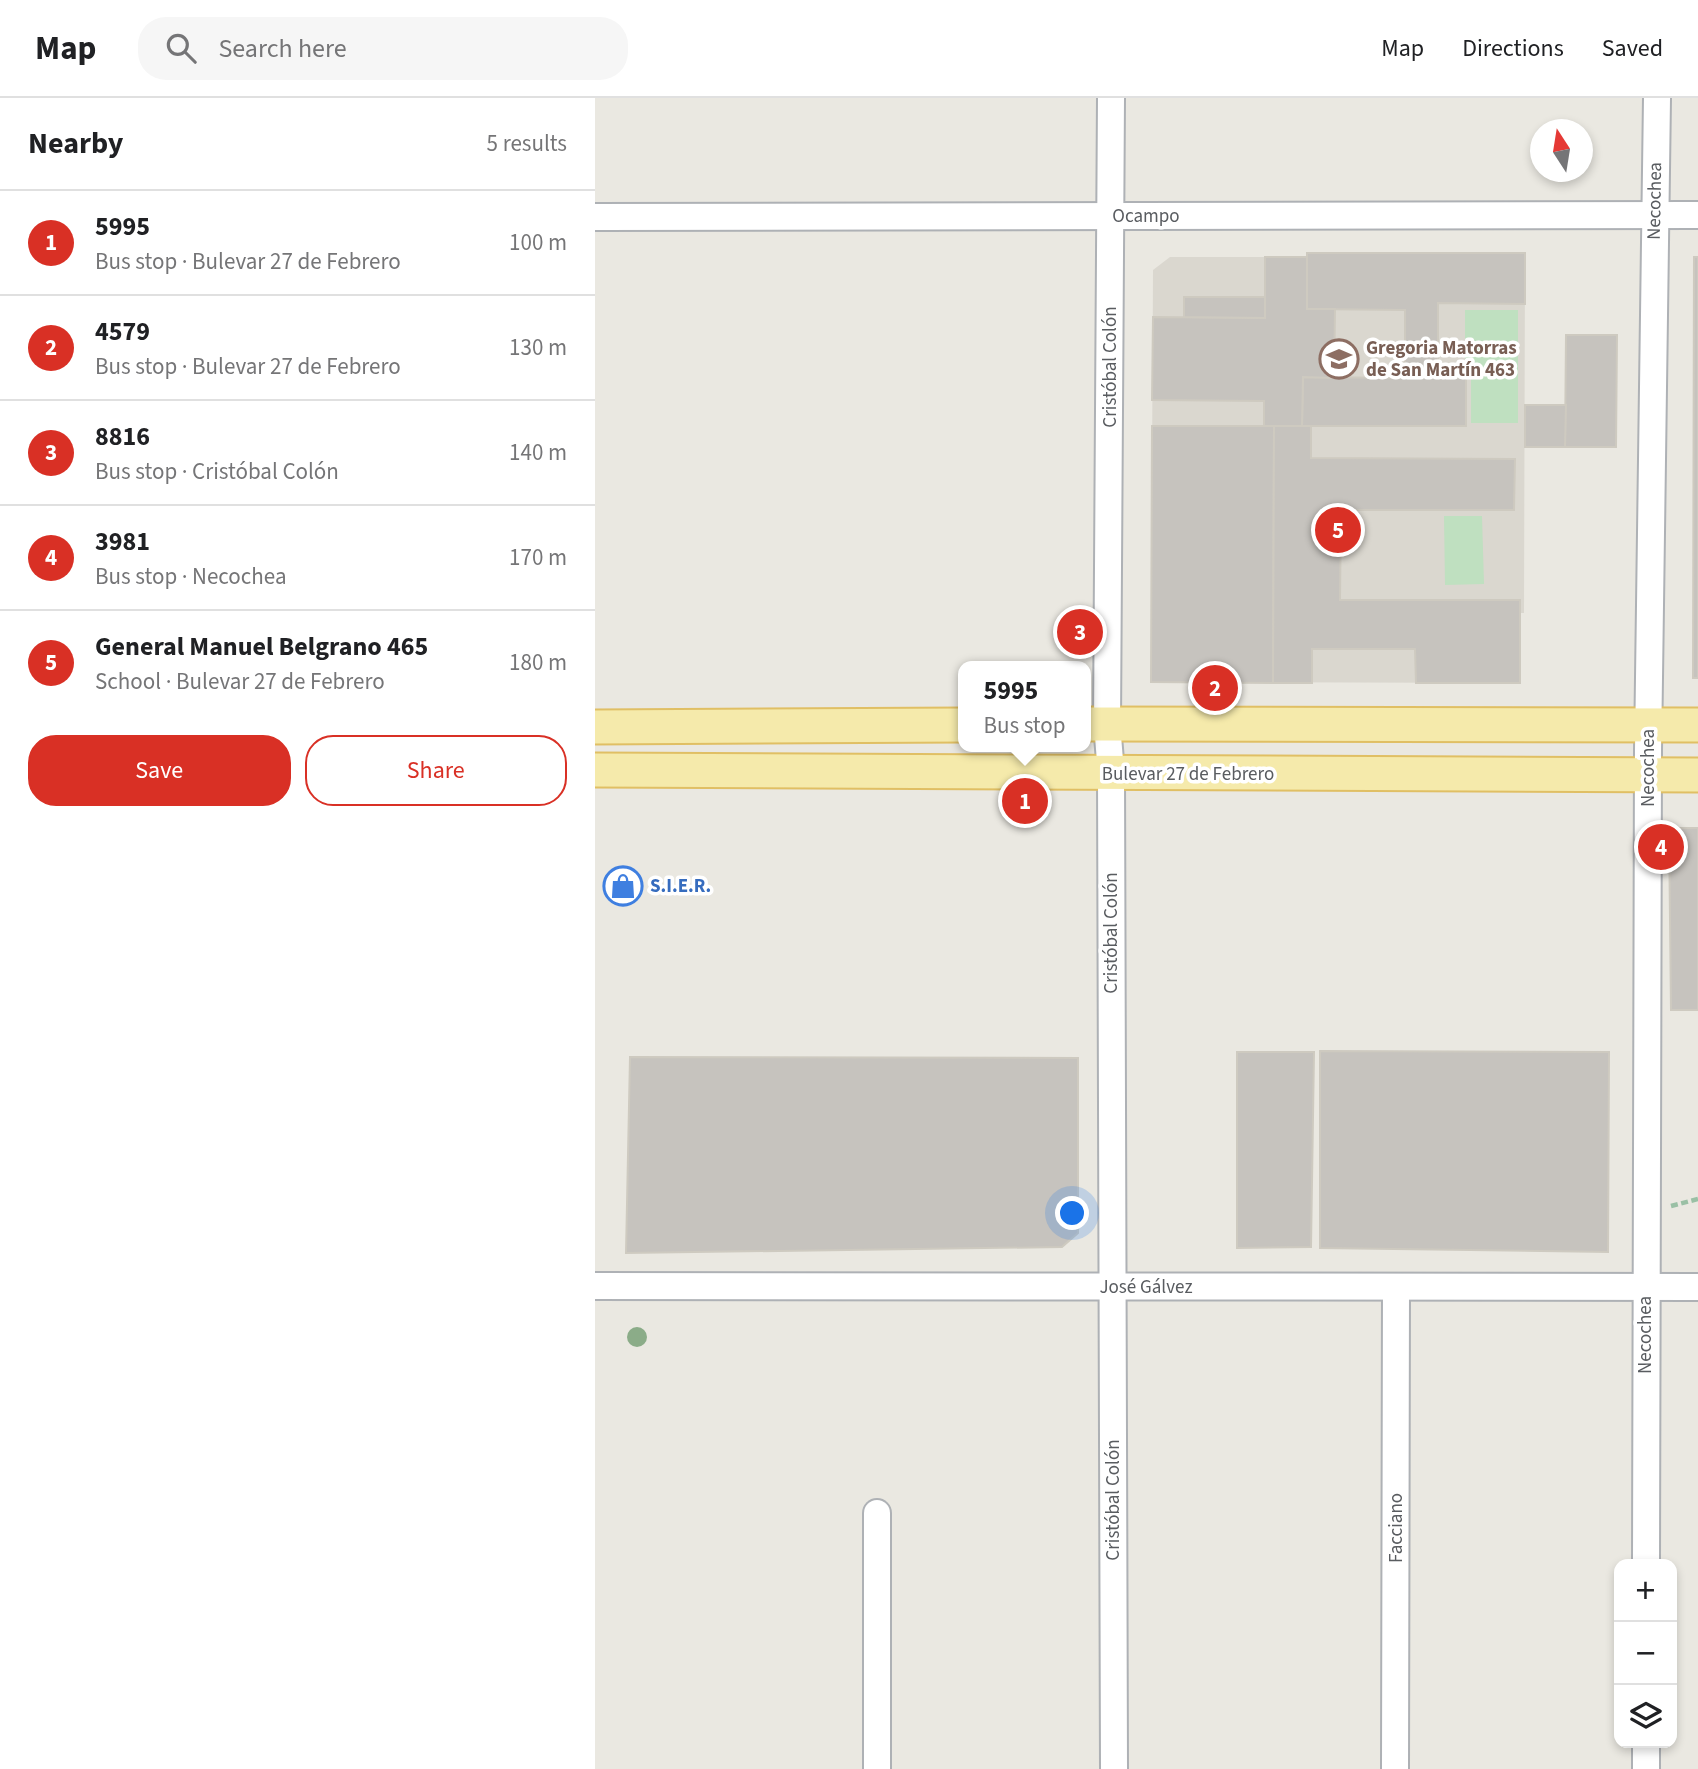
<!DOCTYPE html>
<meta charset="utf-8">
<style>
body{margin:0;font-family:"Source Sans 3",sans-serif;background:#f6f6f6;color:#202124}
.controls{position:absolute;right:21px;bottom:21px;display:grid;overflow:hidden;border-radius:14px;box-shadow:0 4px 10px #0003}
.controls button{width:63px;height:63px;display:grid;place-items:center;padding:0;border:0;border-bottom:2px solid #e0e0e0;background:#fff;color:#202124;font:35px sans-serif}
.compass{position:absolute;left:935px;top:21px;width:63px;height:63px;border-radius:50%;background:#fff;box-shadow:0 4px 10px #0003;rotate:348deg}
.you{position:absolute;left:478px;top:1116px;width:24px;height:24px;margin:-18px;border:5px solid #fff;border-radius:50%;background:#1a73e8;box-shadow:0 0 0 10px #1a73e833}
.badge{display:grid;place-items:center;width:46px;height:46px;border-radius:50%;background:#d93025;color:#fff;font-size:23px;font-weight:700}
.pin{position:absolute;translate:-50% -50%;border:4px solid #fff;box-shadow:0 2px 7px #0006}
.popup{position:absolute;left:363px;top:563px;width:133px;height:91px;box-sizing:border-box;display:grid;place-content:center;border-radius:14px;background:#fff;filter:drop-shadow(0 2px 5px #0005);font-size:23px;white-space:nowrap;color:#757577}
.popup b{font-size:26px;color:#202124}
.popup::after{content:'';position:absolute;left:50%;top:100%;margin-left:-14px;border:14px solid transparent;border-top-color:#fff}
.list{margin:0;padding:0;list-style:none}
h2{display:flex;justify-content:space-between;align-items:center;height:91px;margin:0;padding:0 28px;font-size:30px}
h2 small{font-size:23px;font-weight:400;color:#757577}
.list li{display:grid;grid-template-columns:46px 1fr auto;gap:21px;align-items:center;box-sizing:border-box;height:105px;padding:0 28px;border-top:2px solid #e0e0e0}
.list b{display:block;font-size:26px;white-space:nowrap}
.list p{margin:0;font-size:23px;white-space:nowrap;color:#757577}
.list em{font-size:23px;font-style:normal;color:#757577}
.actions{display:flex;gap:14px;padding:21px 28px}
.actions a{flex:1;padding:16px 0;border:2px solid #d93025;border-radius:28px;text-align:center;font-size:24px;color:#d93025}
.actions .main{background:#d93025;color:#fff}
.icon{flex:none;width:38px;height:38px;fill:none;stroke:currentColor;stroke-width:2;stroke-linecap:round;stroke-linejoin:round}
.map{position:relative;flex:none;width:1103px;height:1671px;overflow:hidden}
header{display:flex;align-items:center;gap:42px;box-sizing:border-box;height:98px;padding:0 35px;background:#fff;border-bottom:2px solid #e0e0e0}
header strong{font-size:33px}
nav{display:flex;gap:38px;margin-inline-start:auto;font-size:24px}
.search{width:490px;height:63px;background:#f6f6f6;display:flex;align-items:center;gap:18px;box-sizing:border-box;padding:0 24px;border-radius:28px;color:#757577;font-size:26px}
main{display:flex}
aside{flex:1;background:#fff}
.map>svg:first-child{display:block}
.education{fill:#dad7cf}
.green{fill:#bfe0c0}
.building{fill:#c6c3be;stroke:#cecac0;stroke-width:2}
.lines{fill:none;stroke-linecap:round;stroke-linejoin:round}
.minor-casing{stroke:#aeb1b5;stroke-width:30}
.major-casing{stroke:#e0bf64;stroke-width:37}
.path{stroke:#9ac0a5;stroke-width:4.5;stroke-dasharray:7 3.5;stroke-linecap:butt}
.minor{stroke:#fff;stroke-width:26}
.major{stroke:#f5eaab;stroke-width:33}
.tree{fill:#8bac88}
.labels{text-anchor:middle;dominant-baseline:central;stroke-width:7;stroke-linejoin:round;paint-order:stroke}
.street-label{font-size:19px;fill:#595c60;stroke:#fff}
.education-label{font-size:19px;font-weight:bold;fill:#785e54;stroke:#fff;text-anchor:start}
.shop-label{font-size:19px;font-weight:bold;fill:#366cbe;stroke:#fff;text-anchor:start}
</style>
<header>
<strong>Map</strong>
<div class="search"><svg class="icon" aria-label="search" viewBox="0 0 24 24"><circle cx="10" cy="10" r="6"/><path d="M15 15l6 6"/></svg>Search here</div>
<nav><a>Map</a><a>Directions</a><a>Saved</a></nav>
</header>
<main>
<aside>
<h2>Nearby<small>5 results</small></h2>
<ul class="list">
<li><span class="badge">1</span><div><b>5995</b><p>Bus stop · Bulevar 27 de Febrero</p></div><em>100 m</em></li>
<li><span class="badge">2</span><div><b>4579</b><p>Bus stop · Bulevar 27 de Febrero</p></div><em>130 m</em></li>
<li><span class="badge">3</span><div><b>8816</b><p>Bus stop · Cristóbal Colón</p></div><em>140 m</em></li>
<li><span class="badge">4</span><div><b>3981</b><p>Bus stop · Necochea</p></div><em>170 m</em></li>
<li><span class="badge">5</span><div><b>General Manuel Belgrano 465</b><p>School · Bulevar 27 de Febrero</p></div><em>180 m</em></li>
</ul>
<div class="actions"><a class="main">Save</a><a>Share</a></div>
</aside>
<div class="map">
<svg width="1103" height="1671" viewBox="0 0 1103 1671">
<rect width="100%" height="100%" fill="#eae8e1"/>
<!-- education -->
<path class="education" d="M712,155H930L929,515H925V585L556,584L558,172L575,159H712Z"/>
<!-- green -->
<g class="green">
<path d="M870,212H923V325H876V279L870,278Z"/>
<path d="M849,418H887L889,486L850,487Z"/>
</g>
<!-- building -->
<g class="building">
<path d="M712,155H930V206L843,205V280H871V328H707L708,279L810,280V212L712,211Z"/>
<path d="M670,159H712V211H740L739,280L708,279L707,328H669V303L557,302L558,219L670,220Z"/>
<path d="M1099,159H1103V580H1098Z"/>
<path d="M589,199H670V220L589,219Z"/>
<path d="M971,237H1022L1021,349H970Z"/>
<path d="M930,307H971L970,349H930Z"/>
<path d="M557,328H679L678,585L556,584Z"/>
<path d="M679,328H716V360L920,361L919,412H746L745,502H925V585H821L820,551H717V585H678Z"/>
<path d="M1074,730H1103V912H1076Z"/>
<path d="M725,953L1014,954L1013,1154L725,1150Z"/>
<path d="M642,954H719L716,1149L642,1150Z"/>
<path d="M35,959L483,960V1135L467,1149L31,1155Z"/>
</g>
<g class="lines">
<!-- minor casing -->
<g class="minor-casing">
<g id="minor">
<path d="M516,0L512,626L516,675L519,1671"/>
<path d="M0,119L1103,117"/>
<path d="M0,1188L1103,1189"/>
<path d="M1051,1466L1053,652L1062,0"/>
<path d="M1051,1645V1671"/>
<path d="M282,1671V1415"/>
<path d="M800,1671L801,1189"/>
</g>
</g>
<!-- major casing -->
<g class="major-casing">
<g id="major">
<path d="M491,626L1103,627"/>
<path d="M0,629L369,627"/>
<path d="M0,672L1103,677"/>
</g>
</g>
<!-- path -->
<path class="path" d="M1076,1108L1103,1101"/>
<!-- minor -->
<use href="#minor" class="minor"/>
<!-- major -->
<use href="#major" class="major"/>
</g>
<!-- trees -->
<circle class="tree" cx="42" cy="1239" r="10"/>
<!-- icons -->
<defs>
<g id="school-ring" transform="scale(2.0125)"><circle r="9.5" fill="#fff" stroke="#8d6e63" stroke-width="1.5"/><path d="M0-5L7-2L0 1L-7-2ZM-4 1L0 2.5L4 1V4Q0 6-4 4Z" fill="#8d6e63"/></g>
<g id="shop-ring" transform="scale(2.0125)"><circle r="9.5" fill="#fff" stroke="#3f7fe0" stroke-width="1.5"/><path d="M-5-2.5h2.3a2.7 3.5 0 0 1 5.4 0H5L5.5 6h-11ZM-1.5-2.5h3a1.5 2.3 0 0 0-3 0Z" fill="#3f7fe0"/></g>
</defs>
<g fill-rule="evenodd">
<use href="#school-ring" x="744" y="261"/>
<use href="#shop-ring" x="28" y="788"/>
</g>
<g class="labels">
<!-- street labels -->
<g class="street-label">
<text transform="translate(1060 103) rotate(-89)">Necochea</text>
<text x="551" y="118">Ocampo</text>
<text transform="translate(515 269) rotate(-90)">Cristóbal Colón</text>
<text transform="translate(1053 670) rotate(-90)">Necochea</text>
<text x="593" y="676">Bulevar 27 de Febrero</text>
<text transform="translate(516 835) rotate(-90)">Cristóbal Colón</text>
<text x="551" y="1189">José Gálvez</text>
<text transform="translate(1050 1237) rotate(-90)">Necochea</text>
<text transform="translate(518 1402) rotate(-90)">Cristóbal Colón</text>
<text transform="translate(801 1430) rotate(-90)">Facciano</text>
</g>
<!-- education labels -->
<g class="education-label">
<text x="771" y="250">Gregoria Matorras<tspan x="771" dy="22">de San Martín 463</tspan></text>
</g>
<!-- shop labels -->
<g class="shop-label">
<text x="55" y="788">S.I.E.R.</text>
</g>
</g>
</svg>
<div class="controls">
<button>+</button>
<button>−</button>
<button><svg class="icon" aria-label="layers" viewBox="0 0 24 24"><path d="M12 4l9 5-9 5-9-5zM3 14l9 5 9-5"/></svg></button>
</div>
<svg class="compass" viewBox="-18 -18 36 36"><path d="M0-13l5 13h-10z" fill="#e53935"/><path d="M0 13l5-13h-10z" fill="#757577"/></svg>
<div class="you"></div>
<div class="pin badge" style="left:430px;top:703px">1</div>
<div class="popup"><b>5995</b>Bus stop</div>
<div class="pin badge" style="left:620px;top:590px">2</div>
<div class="pin badge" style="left:485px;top:534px">3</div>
<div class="pin badge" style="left:1066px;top:749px">4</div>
<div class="pin badge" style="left:743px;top:432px">5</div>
</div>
</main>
